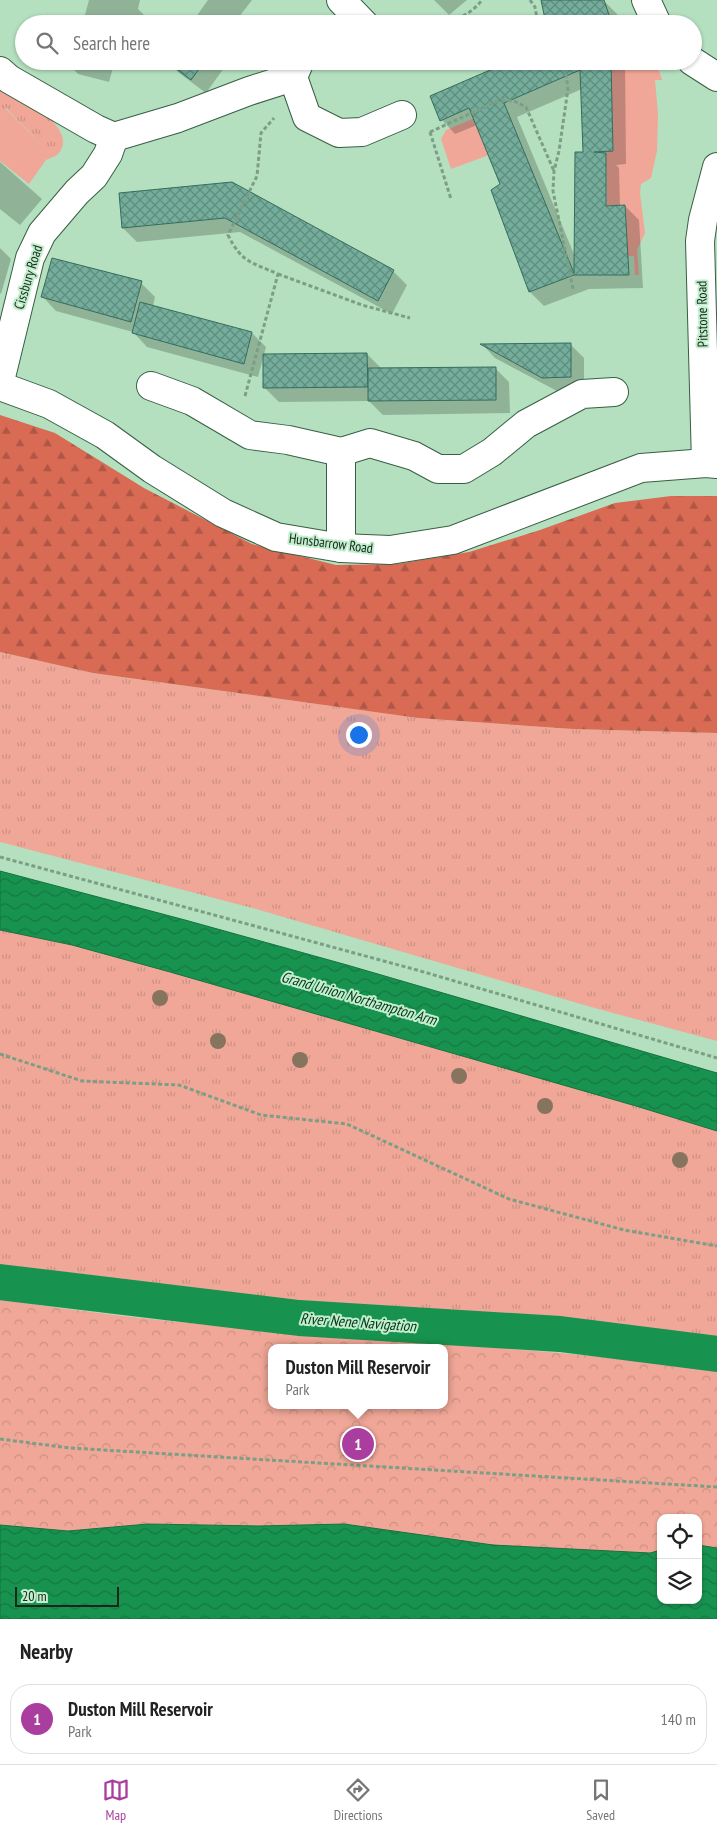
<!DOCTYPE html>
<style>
body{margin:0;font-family:"PT Sans Narrow",sans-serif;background:#f2f2f2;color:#222}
.controls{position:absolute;right:15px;bottom:15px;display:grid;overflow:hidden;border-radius:10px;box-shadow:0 1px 4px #0004}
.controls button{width:45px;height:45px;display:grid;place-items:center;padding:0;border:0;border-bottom:1px solid #e0e0e0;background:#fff;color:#222;font:25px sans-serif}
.scale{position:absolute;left:15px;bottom:12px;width:104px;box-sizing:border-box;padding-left:5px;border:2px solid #15261a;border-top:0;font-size:14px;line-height:18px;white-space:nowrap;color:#15261a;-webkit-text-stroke:4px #c1eecc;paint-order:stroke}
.you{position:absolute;left:358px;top:734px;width:18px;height:18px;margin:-12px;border:4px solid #fff;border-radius:50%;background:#1a73e8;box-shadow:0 0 0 8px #1a73e833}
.badge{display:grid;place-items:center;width:32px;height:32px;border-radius:50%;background:#aa3e9e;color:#fff;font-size:16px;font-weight:700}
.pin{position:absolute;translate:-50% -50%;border:2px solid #fff;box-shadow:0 1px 5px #0006}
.popup{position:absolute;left:268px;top:1344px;width:180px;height:65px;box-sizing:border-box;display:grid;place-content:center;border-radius:10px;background:#fff;filter:drop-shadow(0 1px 4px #0005);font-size:16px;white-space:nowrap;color:#767676}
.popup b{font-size:19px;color:#222}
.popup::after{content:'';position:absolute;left:50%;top:100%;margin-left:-10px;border:10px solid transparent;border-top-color:#fff}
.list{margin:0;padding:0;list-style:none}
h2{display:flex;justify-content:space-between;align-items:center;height:65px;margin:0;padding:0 20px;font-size:21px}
h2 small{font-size:16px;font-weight:400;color:#767676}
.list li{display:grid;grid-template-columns:32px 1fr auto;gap:15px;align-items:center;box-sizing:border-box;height:70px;margin:0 10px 10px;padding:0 10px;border:1px solid #e0e0e0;border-radius:20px}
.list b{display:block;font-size:19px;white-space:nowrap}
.list p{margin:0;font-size:16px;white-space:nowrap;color:#767676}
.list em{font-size:16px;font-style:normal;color:#767676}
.icon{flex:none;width:28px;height:28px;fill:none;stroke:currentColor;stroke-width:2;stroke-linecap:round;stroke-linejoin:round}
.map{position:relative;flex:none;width:717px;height:1619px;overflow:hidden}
.search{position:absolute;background:#fff;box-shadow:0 1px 4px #0004;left:15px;right:15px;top:15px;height:55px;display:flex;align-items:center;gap:12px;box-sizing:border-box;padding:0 18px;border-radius:28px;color:#767676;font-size:19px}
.sheet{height:145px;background:#fff}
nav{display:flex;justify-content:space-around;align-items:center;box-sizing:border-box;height:70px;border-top:1px solid #e0e0e0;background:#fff;font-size:14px;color:#767676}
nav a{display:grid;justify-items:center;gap:2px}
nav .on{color:#aa3e9e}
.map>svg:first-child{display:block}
.grass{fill:url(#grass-tufts)}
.forest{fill:url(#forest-firs)}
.park{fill:url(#park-crowns);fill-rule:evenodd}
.garden{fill:#f0a797}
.water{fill:url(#water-waves);stroke:#17723f}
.shadow{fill:#0003;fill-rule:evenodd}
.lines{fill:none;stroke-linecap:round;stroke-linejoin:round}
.canal{stroke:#18934f;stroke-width:36}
.building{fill:url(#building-cross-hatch);stroke:#356d5d;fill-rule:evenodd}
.minor-casing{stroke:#375f43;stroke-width:30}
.path{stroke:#7c9e85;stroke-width:3;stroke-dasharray:4 2.5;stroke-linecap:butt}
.minor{stroke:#fff;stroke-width:28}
.tree{fill:#87745f}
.labels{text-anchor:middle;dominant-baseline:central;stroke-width:4;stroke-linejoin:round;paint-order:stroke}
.street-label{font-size:14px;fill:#15261a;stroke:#c1eecc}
.water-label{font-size:15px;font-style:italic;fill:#043418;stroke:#c1eecc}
</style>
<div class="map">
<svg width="717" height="1619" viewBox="0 0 717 1619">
<defs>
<pattern id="grass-tufts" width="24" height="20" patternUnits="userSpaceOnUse" patternTransform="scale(1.25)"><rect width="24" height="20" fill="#f0a797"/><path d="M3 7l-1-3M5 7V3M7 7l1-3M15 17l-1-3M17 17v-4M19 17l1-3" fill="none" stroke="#cd9082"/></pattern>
<pattern id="forest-firs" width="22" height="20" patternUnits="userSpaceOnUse" patternTransform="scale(1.25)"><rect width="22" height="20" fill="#d96a54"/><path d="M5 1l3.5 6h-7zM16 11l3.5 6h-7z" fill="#af5745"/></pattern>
<pattern id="park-crowns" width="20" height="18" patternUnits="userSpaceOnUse" patternTransform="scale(1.25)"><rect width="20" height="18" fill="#f0a797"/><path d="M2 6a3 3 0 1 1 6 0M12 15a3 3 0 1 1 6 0" fill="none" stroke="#cd9082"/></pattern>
<pattern id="water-waves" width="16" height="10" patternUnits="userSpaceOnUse" patternTransform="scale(1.25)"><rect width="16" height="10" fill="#18934f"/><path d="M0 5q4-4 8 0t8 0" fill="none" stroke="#147841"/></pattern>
<pattern id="building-cross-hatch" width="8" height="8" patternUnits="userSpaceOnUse" patternTransform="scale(1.25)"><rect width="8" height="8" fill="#74ad9b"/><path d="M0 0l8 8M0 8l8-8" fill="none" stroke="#5e8d7e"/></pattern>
</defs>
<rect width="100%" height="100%" fill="#b4e0bf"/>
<!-- grass -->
<g class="grass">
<path d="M0,83C16,94 80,127 59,153C57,156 50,158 46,160L32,149L39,142L6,108L0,113Z"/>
<path d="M0,652L93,673L418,718L573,729L717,733V1041L591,1007L256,909L0,842Z"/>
<path d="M0,899L717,1102V1339L541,1321L328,1308L205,1295L0,1265Z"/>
</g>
<!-- forest -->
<path class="forest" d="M0,415L55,433L144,488L252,544L336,565L397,564L469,552L540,530L615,503L671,496H717V733L573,729L418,718L93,673L0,652Z"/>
<!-- park -->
<path class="park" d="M0,1299C237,1337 479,1340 717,1369V1619H0ZM272,1348H444V1405H272ZM661,1518H698V1600H661Z"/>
<!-- garden -->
<g class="garden">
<path d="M611,61H656L662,80H655L658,114L657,151L651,178L641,184L640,193L645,233L637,250L639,275H635L634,256H609L626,221L625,205H607L606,151Z"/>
<path d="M5,108L39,142L33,149L46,160L29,184L0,161V113Z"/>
<path d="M475,118L489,155L451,169L441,139L446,130Z"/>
</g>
<!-- water -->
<g class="water">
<path d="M0,871L185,920L347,965L717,1073V1131L636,1106L170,972L72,945L0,930Z"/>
<path d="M148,1524L259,1526L344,1524L493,1545L650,1553L661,1550V1600H698V1545L717,1548V1619H0V1525L68,1531Z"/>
</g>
<!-- shadow -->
<g class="shadow">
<path d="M89,0H140L138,9L145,16L143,24H85L83,22Z"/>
<path d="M208,0H252L239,17L246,24H191Z"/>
<path d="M434,0H467L449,15Z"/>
<path d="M542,0H603L617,14L620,24H548Z"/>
<path d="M65,61H115L109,82L78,74Z"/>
<path d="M167,61H229L206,93L179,73Z"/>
<path d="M515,61H625L626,164L616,165L619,168L620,206H625L639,220L643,288L589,289L544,306L530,292L492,190L501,185L477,125L455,134L442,120ZM582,89L584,153L576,259L517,117Z"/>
<path d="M0,162L42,199L20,225L0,209Z"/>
<path d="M231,184L393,271L407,285L392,314L240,232L137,242L123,228Z"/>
<path d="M0,248L11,259L1,294L0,293Z"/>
<path d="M141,283L155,297L153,306L252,333L266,347L258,377L147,347L133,332L56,311L43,297Z"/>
<path d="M570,344L584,358V391H557L495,358L483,345Z"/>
<path d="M367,354L381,368H495L509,382L510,413L383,415L369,401L279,402L265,388Z"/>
</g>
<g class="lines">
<!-- canal -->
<path class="canal" d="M0,1282L299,1318L560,1334L717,1354"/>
</g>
<!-- building -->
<g class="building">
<path d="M541,0H604L612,24H546Z"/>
<path d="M67,61H97L95,69Z"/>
<path d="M166,61H205L191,80Z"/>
<path d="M511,61H611L613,151L594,152L606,153V206L625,205L629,275H574L529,292L491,190L500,184L469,108L440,121L430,96ZM580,70L583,152H575L574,273L504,103Z"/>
<path d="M232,182L394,270L378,301L225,218L122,228L119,193Z"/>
<path d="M52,258L142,281L131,322L41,297Z"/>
<path d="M140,302L252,332L244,364L132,333Z"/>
<path d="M571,343V377L542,378L480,344Z"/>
<path d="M367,353L368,387L263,388V354Z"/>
<path d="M496,367V400L368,401V368Z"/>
</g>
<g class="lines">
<!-- minor casing -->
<g class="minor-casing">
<g id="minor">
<path d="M341,0L364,24"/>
<path d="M646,0L657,24"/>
<path d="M692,61L717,77"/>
<path d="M0,71L9,79L96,129L114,137"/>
<path d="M293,77L307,117L339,133L362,132L402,115"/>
<path d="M0,381L30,258L42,233L77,192L94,176L108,154L114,137L178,118L249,91L293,77L300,61"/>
<path d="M0,386L49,404L105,435L152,469L223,513L276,537L341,548L390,550L453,540L641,468L706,463L717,464"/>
<path d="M151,386L192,401L250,435L288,440L341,452L370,443L414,456L438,469H464L492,452L526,424L582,394L614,392"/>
<path d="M341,452V548"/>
<path d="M706,463L700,241L703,220L717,167"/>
</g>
</g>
<!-- path -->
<g class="path">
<path d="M530,0L535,7L538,24"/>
<path d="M445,24C459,19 473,12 482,0"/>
<path d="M564,61L568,89L559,151L554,171L553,191L573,289"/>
<path d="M430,132L500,100L514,101L526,107L554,171"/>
<path d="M430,132L451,199"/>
<path d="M278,274L362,305L410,318"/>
<path d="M245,396L278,274C251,262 242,263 228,235L257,176L261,133L274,118"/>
<path d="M0,857L417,970L717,1058"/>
<path d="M0,1054L82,1081L179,1085L261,1115L347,1124L509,1199L624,1230L717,1246"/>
<path d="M0,1439L70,1448L717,1487"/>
</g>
<!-- minor -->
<use href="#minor" class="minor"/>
</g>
<!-- trees -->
<g class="tree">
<circle cx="160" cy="998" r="8"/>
<circle cx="218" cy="1041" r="8"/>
<circle cx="300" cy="1060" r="8"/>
<circle cx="459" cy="1076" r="8"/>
<circle cx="545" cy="1106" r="8"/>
<circle cx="680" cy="1160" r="8"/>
</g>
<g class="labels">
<!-- street labels -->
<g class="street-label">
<text transform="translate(28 277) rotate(-73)">Cissbury Road</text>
<text transform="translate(702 314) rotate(-91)">Pitstone Road</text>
<text transform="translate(331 543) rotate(7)">Hunsbarrow Road</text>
</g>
<!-- water labels -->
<g class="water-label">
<text transform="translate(359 998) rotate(16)">Grand Union Northampton Arm</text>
<text transform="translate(358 1322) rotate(4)">River Nene Navigation</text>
</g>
</g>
</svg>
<div class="controls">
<button><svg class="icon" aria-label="locate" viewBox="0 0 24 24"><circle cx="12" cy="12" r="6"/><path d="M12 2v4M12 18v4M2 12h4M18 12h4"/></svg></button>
<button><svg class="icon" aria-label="layers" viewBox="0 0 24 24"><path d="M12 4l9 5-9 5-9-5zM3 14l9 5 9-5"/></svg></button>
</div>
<div class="scale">20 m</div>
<div class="you"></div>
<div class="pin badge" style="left:358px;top:1444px">1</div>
<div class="popup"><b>Duston Mill Reservoir</b>Park</div>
<div class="search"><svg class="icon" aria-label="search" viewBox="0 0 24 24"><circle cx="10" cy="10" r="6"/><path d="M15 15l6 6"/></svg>Search here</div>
</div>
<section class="sheet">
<h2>Nearby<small></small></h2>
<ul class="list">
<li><span class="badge">1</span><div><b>Duston Mill Reservoir</b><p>Park</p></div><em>140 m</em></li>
</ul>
</section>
<nav>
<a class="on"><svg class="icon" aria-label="map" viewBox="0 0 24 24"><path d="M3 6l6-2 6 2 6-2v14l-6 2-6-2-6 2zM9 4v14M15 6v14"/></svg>Map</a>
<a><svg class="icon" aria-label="directions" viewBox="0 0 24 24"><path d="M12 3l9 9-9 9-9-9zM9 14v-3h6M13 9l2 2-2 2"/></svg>Directions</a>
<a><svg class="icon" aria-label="saved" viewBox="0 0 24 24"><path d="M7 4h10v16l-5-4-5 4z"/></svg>Saved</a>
</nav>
